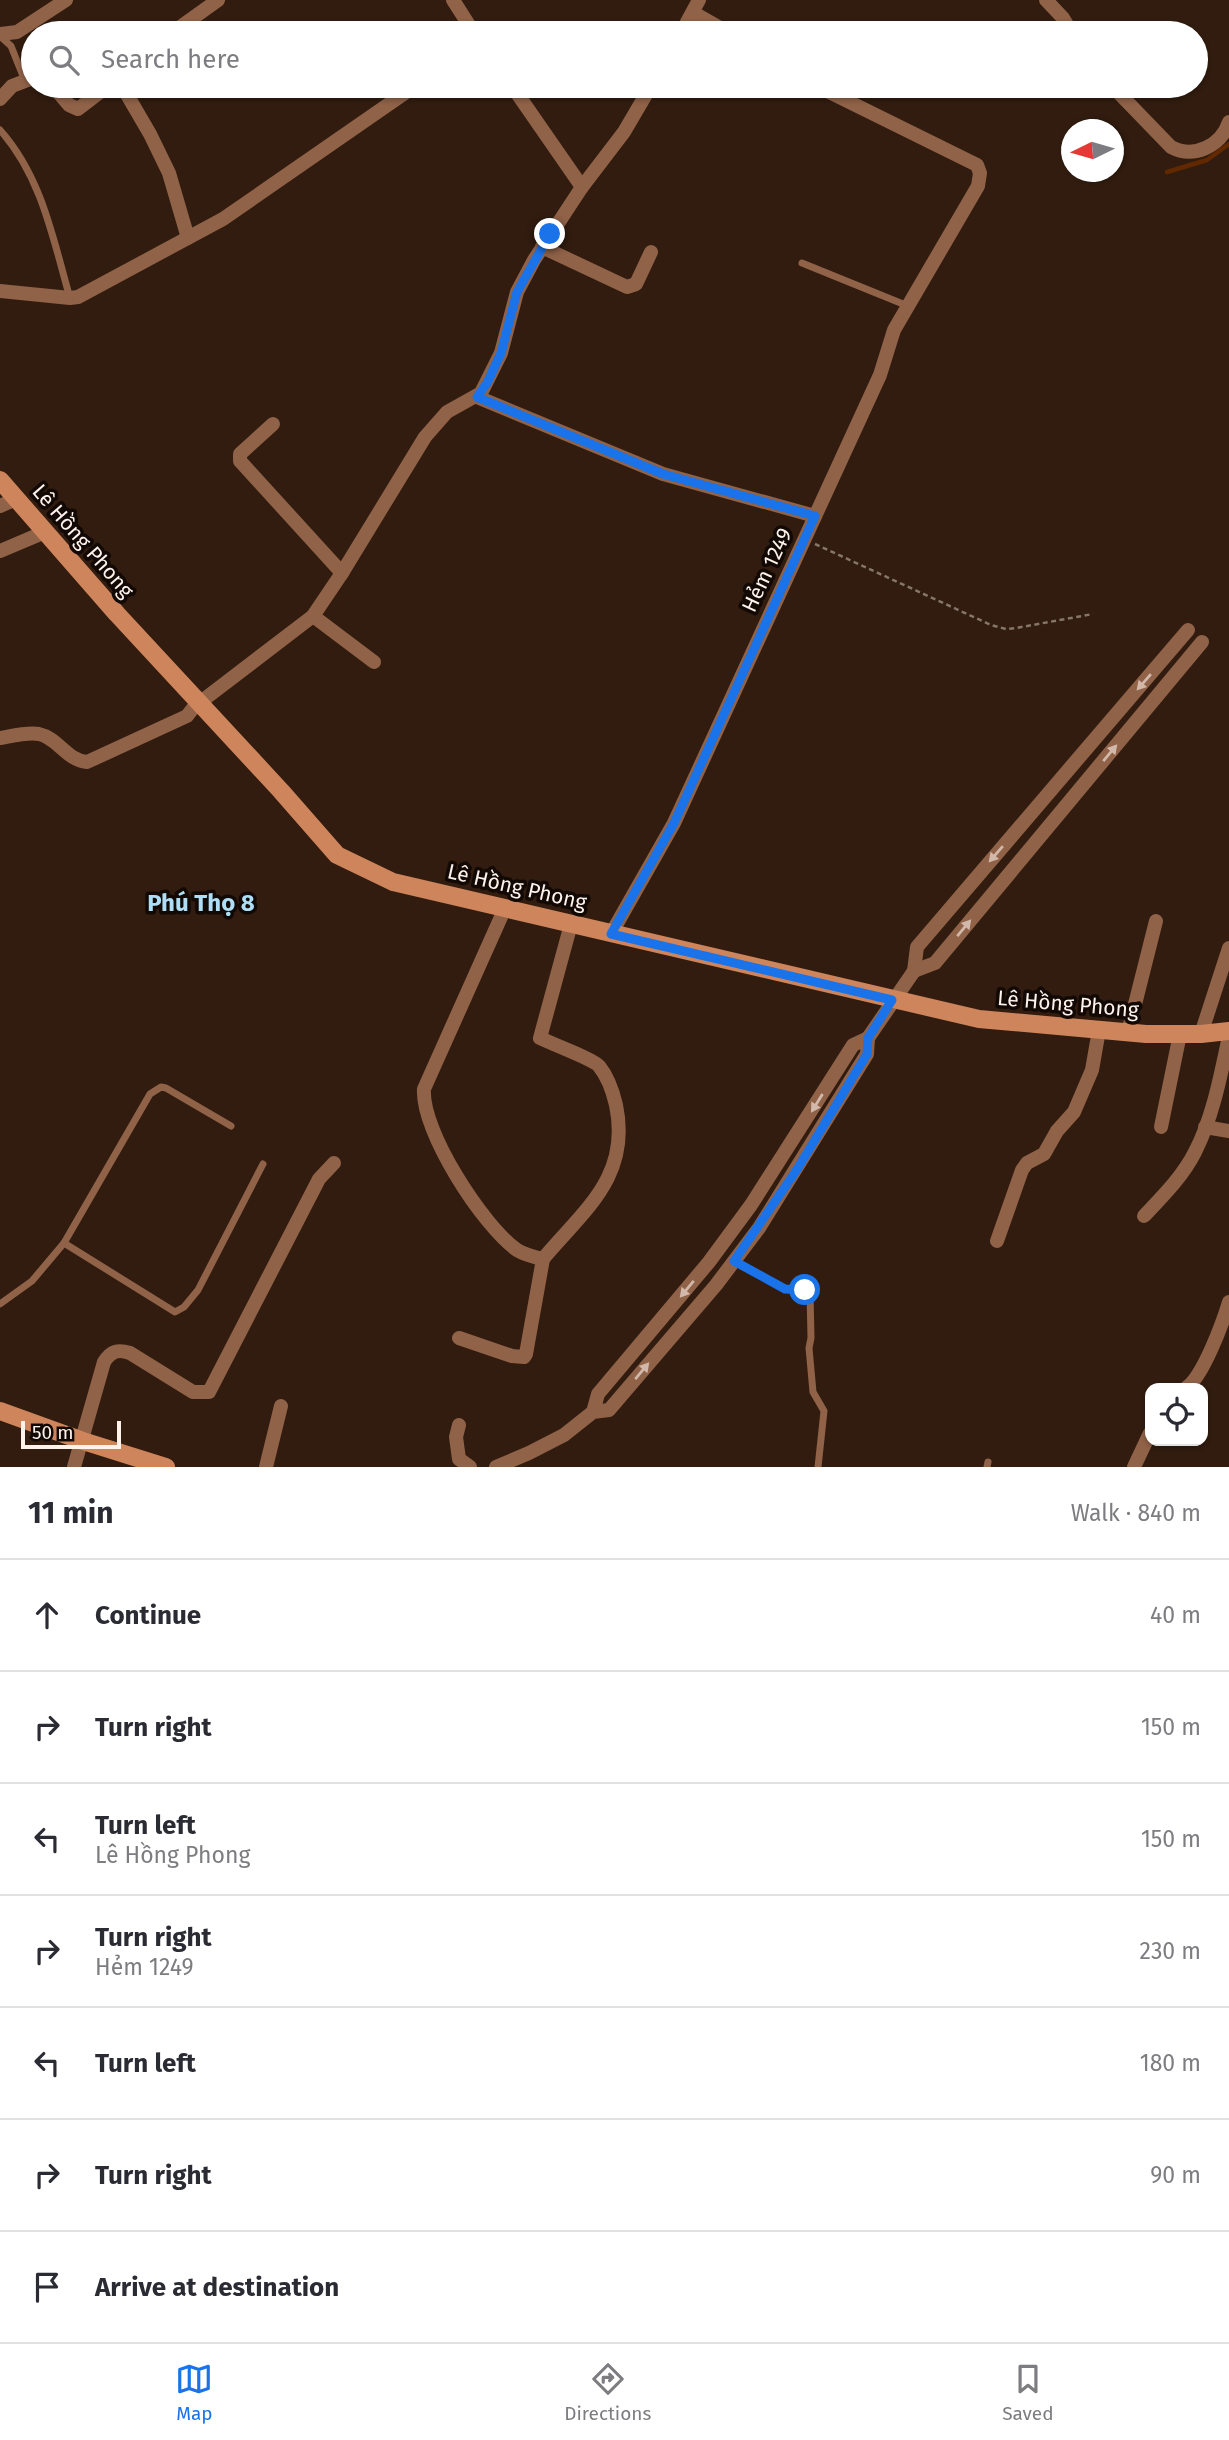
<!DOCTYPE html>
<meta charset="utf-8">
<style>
body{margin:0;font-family:"Fira Sans",sans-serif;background:#f2f2f3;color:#2b2b33}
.controls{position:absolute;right:21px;bottom:21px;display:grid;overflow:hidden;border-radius:14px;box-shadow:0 2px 5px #0004}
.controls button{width:63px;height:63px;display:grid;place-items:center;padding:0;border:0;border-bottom:2px solid #e1e1e2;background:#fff;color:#2b2b33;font:35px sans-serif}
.compass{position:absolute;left:1061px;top:119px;width:63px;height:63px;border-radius:50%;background:#fff;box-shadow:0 2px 5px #0004;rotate:265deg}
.scale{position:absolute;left:21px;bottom:18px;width:100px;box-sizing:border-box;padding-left:7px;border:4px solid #fef2eb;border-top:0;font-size:19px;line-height:24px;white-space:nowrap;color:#fef2eb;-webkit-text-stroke:5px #120905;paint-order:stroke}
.stop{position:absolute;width:21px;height:21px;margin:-16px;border:5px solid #1a73e8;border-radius:50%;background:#fff}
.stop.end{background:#1a73e8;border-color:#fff;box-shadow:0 2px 7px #0008}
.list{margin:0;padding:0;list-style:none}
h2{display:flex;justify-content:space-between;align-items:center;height:91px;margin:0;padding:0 28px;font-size:30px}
h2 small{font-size:23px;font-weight:400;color:#7c7c81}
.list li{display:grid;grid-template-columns:46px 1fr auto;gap:21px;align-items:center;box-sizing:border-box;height:112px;padding:0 28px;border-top:2px solid #e1e1e2}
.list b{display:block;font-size:26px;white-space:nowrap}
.list p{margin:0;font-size:23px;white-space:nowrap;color:#7c7c81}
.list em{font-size:23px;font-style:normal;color:#7c7c81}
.icon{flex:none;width:38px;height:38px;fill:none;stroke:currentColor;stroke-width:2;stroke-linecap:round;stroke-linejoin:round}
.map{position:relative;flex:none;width:1229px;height:1467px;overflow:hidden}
.search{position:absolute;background:#fff;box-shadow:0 2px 5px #0004;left:21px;right:21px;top:21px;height:77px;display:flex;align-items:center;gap:18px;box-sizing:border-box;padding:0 24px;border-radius:38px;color:#7c7c81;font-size:26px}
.sheet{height:875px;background:#fff}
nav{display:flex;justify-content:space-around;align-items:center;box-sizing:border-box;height:98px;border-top:2px solid #e1e1e2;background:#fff;font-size:19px;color:#7c7c81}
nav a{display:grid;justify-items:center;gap:4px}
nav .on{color:#1a73e8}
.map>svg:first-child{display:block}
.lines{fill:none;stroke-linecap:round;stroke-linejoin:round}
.stream{stroke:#622900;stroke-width:4.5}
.path{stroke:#86756a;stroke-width:2.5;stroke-dasharray:5 3.5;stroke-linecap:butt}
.lane{stroke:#906248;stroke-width:7}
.street{stroke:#906248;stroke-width:14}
.secondary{stroke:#cf855c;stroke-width:18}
.oneway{fill:#d2b8aa}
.route{stroke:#1a73e8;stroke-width:9}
.labels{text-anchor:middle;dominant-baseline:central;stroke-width:7;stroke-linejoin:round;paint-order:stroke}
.street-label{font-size:21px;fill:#fef2eb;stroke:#120905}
.quarter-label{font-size:24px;font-weight:bold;fill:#aedef6;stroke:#120905}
</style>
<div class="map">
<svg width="1229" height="1467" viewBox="0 0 1229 1467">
<rect width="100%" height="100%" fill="#311c0f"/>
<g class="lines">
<!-- stream -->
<path class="stream" d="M1167,172L1207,160L1229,144"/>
<!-- path -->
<path class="path" d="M815,544L991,625L1006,629L1016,628L1093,614"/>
<!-- lane -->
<g class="lane">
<path d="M0,36L11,46L25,81"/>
<path d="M0,130C42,177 53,239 70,298"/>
<path d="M802,263L908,306"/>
<path d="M64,1243L175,1312L184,1307L198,1290L263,1164"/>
<path d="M735,1261L785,1289L802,1290L810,1293L811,1338L809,1348L813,1392L824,1411L818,1467"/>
<path d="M0,1304L32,1281L64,1243L150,1094L161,1087L166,1088L231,1126"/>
<path d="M987,1467L988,1462"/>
</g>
<!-- street -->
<g class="street">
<path d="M453,0L474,33"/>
<path d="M1046,0L1063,18L1072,33"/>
<path d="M694,13L729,33"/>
<path d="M172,33L218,0"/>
<path d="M681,33L699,0"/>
<path d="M0,34L17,32L66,0"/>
<path d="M53,86L69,105L78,109L108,86"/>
<path d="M122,86L150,134L169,173L188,238"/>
<path d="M512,86L582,187"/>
<path d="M1112,86L1171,147C1194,159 1221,146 1229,122"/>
<path d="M0,99L12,86L33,78"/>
<path d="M542,247L627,287L636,284L651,252"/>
<path d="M0,291L70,298L78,297L223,219L415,86"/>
<path d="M477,397L663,474L815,516"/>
<path d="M273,424L240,454V461L342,573"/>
<path d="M0,506L16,499"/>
<path d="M0,551L45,532"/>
<path d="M313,616L374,662"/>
<path d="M0,738C12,736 27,732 39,734C58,738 66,760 87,762L187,716L194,707L313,616L342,573L425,437L447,412L481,393L501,353L517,292L534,260L582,187L624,132L651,86"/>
<path d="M611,934L674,823L880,375L894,330L978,186L980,173L977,165L817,86"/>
<path d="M914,971L935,963L1202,642"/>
<path d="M1128,1032L1156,921"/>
<path d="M1201,1034L1229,948"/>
<path d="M868,1038L914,971L917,947L1188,630"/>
<path d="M1161,1127L1180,1034"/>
<path d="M1205,1127L1229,1131"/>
<path d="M1144,1216C1163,1196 1183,1176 1195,1152C1213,1117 1221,1074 1229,1036"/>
<path d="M997,1241L1022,1170L1027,1163L1044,1154L1057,1131L1074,1112L1092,1070L1099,1030"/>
<path d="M543,1259C584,1210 631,1177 616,1105C613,1092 608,1077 599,1066C593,1059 552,1044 540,1038L571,924"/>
<path d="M459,1338L512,1356L524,1357L526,1354L543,1259C534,1257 525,1255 517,1250C483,1226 421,1131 424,1089L505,908"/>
<path d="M1186,1388C1203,1377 1223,1322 1229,1302"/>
<path d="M459,1425L456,1437L459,1459L470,1467"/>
<path d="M74,1467L104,1362C111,1351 118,1349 130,1353L193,1392H209L319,1179L334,1163"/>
<path d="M266,1467L281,1406"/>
<path d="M496,1467L529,1453L564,1435L593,1412L609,1410L716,1285L759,1228L867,1054L868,1038L853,1045L751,1205L709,1262L598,1394L593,1412"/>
<path d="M1134,1467L1150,1433"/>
</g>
<!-- secondary -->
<g class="secondary">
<path d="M0,480L117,614L281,791L337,855L393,882L979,1019L1146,1034H1201L1229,1031"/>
<path d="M0,1411L83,1441L166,1467"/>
</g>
</g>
<!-- one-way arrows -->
<defs><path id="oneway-solid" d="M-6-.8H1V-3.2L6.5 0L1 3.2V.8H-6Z" transform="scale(1.75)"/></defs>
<g class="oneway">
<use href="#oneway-solid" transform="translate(1144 682) rotate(131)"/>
<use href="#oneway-solid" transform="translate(1110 753) rotate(-50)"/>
<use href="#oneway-solid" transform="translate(996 854) rotate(131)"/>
<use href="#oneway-solid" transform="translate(964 928) rotate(-50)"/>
<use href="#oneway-solid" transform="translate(817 1103) rotate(122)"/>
<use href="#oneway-solid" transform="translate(687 1289) rotate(130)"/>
<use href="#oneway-solid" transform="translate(642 1371) rotate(-50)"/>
</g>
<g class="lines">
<!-- route -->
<path class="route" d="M550,234L517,292L501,353L487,383L477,397L663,474L815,516L674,823L611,934L892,1000L868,1038L867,1054L796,1171L734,1261L785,1289L805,1290"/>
</g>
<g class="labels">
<!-- street labels -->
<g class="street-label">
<text transform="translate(83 541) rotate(49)">Lê Hồng Phong</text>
<text transform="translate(767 570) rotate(-65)">Hẻm 1249</text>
<text transform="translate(517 887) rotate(13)">Lê Hồng Phong</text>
<text transform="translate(1068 1004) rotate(5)">Lê Hồng Phong</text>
</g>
<!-- quarter labels -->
<g class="quarter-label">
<text x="201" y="903">Phú Thọ 8</text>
</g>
</g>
</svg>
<div class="controls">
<button><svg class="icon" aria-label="locate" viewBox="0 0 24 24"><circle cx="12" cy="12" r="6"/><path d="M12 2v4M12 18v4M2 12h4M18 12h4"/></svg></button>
</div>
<svg class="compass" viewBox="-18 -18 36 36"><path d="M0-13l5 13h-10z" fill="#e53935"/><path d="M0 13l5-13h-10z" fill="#7c7c81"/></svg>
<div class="scale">50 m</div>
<div class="stop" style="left:805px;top:1290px"></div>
<div class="stop end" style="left:550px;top:234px"></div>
<div class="search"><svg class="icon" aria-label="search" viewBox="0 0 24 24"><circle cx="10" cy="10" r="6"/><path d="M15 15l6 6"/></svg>Search here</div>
</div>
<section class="sheet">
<h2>11 min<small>Walk · 840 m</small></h2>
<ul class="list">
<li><svg class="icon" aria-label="ahead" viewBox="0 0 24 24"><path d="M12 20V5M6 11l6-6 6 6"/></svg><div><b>Continue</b></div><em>40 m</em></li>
<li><svg class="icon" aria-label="right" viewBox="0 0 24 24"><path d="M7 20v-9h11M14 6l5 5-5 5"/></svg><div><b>Turn right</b></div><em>150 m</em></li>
<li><svg class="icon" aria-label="left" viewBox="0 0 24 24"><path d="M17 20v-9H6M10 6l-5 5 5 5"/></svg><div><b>Turn left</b><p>Lê Hồng Phong</p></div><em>150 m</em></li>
<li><svg class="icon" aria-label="right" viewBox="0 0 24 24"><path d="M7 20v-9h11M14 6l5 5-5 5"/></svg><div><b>Turn right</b><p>Hẻm 1249</p></div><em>230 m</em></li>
<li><svg class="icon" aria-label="left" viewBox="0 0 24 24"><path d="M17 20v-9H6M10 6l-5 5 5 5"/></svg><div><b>Turn left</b></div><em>180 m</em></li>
<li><svg class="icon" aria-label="right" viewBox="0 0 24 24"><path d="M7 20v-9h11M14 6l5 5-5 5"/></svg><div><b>Turn right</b></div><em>90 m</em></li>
<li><svg class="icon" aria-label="arrive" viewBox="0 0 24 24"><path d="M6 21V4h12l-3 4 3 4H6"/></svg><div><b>Arrive at destination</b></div></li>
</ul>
</section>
<nav>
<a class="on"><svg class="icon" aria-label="map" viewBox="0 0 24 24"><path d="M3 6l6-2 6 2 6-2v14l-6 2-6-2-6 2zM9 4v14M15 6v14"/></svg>Map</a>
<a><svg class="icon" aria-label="directions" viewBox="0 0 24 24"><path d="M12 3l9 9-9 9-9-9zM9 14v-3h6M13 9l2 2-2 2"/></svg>Directions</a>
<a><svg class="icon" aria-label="saved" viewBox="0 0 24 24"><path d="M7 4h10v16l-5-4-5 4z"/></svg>Saved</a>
</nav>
